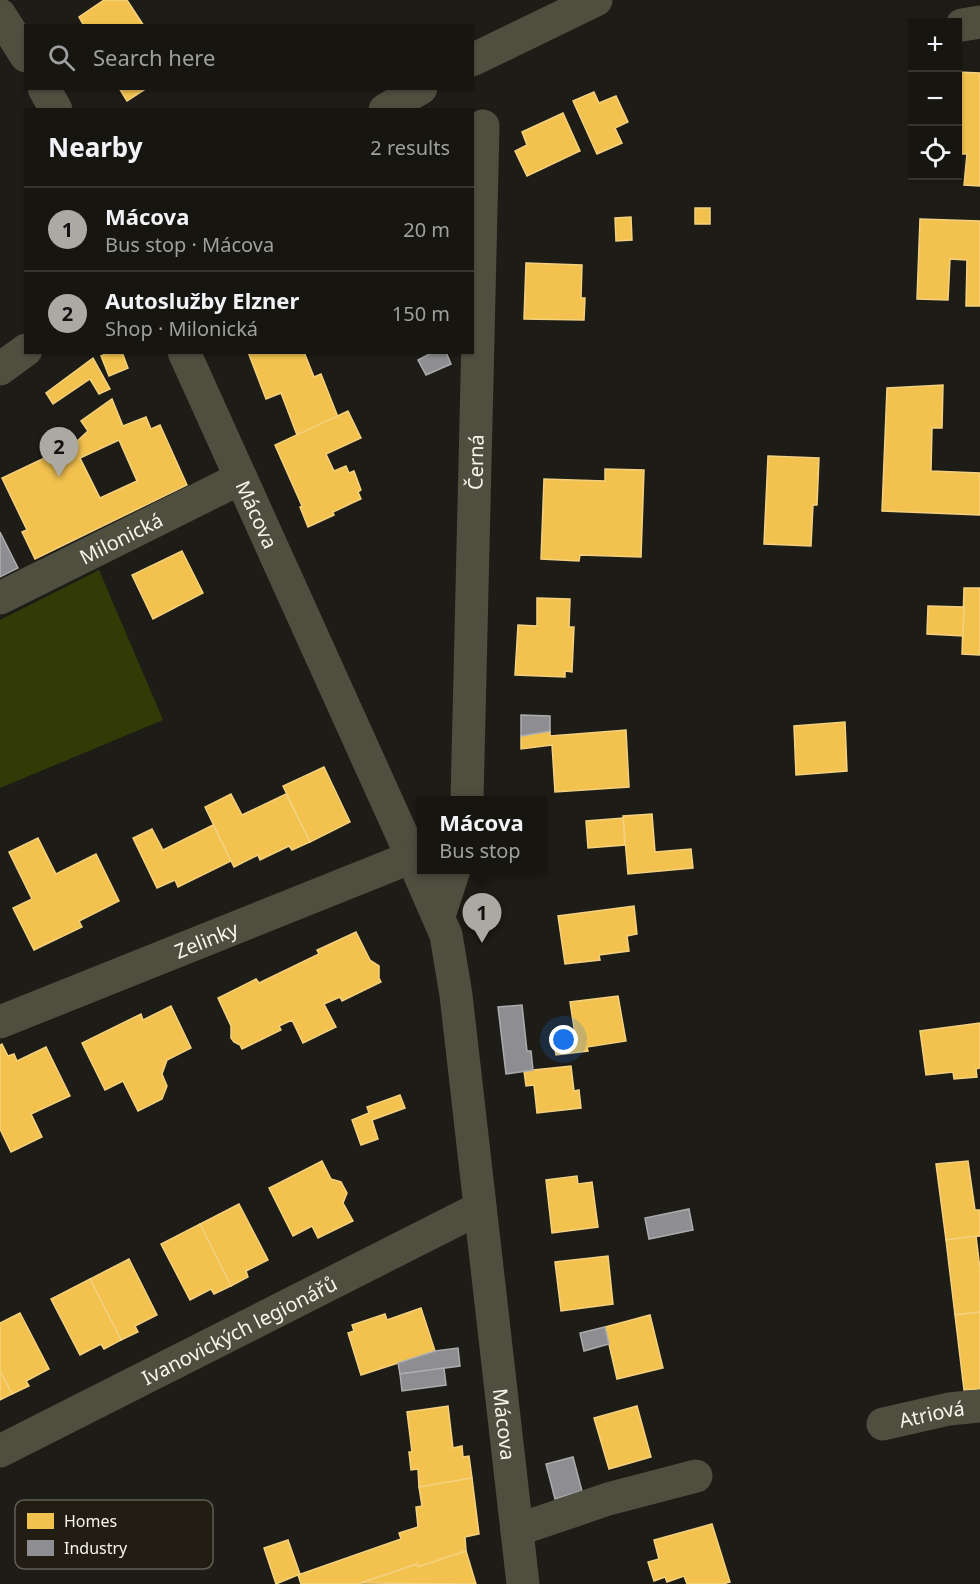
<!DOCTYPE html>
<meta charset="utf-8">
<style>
body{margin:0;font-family:"Noto Sans",sans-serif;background:#23221e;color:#f1f3f6}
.controls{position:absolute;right:18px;top:18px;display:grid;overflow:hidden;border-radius:0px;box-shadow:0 2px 4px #0004}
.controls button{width:54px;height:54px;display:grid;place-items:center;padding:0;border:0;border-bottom:2px solid #353430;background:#161510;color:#f1f3f6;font:30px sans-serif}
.you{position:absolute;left:564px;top:1040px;width:21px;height:21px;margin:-15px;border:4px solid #fff;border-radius:50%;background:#1a73e8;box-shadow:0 0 0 9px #1a73e833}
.badge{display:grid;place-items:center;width:39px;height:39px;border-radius:50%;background:#aca9a2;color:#111;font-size:20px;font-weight:700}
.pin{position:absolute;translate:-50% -50px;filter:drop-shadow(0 2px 3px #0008)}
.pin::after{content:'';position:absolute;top:32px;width:21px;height:18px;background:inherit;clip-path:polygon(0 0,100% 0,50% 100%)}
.popup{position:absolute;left:417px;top:796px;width:129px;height:78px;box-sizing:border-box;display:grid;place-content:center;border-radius:0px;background:#161510;filter:drop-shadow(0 2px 4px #0005);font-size:20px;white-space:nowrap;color:#9e9f9f}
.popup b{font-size:22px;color:#f1f3f6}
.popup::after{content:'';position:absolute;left:50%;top:100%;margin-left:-12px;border:12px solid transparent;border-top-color:#161510}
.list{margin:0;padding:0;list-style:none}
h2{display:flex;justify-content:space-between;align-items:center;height:78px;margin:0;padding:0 24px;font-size:26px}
h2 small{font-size:20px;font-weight:400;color:#9e9f9f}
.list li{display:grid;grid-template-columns:39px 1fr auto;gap:18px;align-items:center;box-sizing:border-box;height:84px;padding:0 24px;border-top:2px solid #353430}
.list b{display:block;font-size:22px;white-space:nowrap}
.list p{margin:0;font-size:20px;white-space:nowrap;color:#9e9f9f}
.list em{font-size:20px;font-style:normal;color:#9e9f9f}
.icon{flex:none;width:33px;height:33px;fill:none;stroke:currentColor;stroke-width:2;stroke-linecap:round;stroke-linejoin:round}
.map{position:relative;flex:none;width:980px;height:1584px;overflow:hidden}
.search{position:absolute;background:#161510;box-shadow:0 2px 4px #0004;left:24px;top:24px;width:450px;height:66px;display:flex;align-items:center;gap:15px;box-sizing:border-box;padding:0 21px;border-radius:0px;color:#9e9f9f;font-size:22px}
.panel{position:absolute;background:#161510;box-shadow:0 2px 4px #0004;left:24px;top:108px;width:450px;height:246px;border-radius:0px}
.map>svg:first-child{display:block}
.green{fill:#323b06}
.homes{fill:#f2c14e;stroke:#f4d17e;stroke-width:1.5;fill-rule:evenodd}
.industry{fill:#8d8d92;stroke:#adacad;stroke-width:1.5}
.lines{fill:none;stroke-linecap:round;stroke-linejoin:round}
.minor{stroke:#4f4f40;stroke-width:33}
.labels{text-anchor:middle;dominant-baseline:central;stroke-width:6;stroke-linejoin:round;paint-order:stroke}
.street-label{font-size:20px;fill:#f8f5ed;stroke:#211d12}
.key{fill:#211d12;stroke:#625e54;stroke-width:1.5}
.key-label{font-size:16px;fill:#f8f5ed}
</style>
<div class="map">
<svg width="980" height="1584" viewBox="0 0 980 1584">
<rect width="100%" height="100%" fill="#1e1c16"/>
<!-- green -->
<path class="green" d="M99,570L163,720L0,788V620Z"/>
<!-- homes -->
<g class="homes">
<path d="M104,0H127L144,26H84L79,17Z"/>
<path d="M958,72L980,73V186L964,185L967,154H958Z"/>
<path d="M119,88H147L127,101Z"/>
<path d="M594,92L599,103L616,96L628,122L615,128L622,143L597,154L573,101Z"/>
<path d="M563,113L580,151L527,176L515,151L527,145L522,132Z"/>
<rect x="695" y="208" width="15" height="16"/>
<path d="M631,217L632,240L616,241L615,218Z"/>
<path d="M920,219L980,221V306H966L967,260L950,259L948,300L917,299Z"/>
<path d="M526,263L582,265L581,298H585L584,320L524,319Z"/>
<path d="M110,352H122L128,368L109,376L101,356Z"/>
<path d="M248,352H304L314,377L321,374L338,417L297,435L281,393L266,399Z"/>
<path d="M93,358L110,389L99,394L90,379L53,404L46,393Z"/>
<path d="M943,385L942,428H932L931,471L980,473V515L882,511L887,388Z"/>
<path d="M112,399L123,426L146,417L151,429L160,425L187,485L35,559L22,532L27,530L2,478L74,444L88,431L81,421ZM119,440L137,481L100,498L80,458Z"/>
<path d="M348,411L361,438L326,454L334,471L346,466L349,473L354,471L361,490L358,492L361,499L333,512L334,515L308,527L300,507L302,506L275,445Z"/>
<path d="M768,456L819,458L817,505H813L811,546L764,544Z"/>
<path d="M605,469L644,470L641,557L580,555L579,561L541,559L544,479L605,481Z"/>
<path d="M182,551L203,593L153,619L132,575Z"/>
<path d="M964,588H980V655L962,654Z"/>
<path d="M537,598L570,599L569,627H574L572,672L565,671V677L515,675L518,625L537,626Z"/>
<path d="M928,606L964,607L963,636L927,634Z"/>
<path d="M845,722L847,771L796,775L794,726Z"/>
<path d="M626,730L629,787L555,792L552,745L521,749V736L550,731V736Z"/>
<path d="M324,767L350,822L310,842L283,786Z"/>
<path d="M231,794L242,815L286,794L310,842L292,850L289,846L260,860L258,855L234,867L205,807Z"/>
<path d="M652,814L655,852L691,849L693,868L628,874L623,816Z"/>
<path d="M623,818L625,845L588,848L586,821Z"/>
<path d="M213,825L231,861L178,887L175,880L157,888L133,838L152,829L163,850Z"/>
<path d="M38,838L56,874L96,854L119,901L79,921L82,927L34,950L13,908L32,899L9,852Z"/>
<path d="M634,906L637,934L627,936L629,951L599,955L600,960L565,964L558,916Z"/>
<path d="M356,932L370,960L379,966V978L381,982L342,1001L340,997L324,1004L336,1027L303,1043L292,1020L279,1026L281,1030L242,1049L240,1045L234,1042L231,1038V1026L218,998L256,979L259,983L319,954L317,950Z"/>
<path d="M618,996L626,1041L587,1047L588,1051L556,1055L553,1037L575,1034L570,1002Z"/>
<path d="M171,1006L191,1048L167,1060L162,1074L167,1086L162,1099L138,1111L123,1081L105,1090L82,1043L141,1014L143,1020Z"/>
<path d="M980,1023V1068L976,1069L977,1077L954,1079L953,1072L926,1075L920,1031Z"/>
<path d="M2,1044L8,1056L14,1054L17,1061L46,1047L70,1096L31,1114L42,1137L11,1152L0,1129V1045Z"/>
<path d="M571,1066L574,1091L579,1090L581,1108L537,1113L534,1085L526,1086L524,1071Z"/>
<path d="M400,1095L405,1108L372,1120L378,1139L361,1145L352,1120L369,1113L367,1107Z"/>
<path d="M322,1161L331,1179L341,1182L347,1193L343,1203L353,1221L318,1238L312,1226L293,1236L269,1188Z"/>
<path d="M968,1161L975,1210H980V1236L946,1240L936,1164Z"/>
<path d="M577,1176L578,1184L592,1182L598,1227L552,1233L546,1180Z"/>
<path d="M239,1204L268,1260L246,1271L248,1277L231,1286L200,1224Z"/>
<path d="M200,1224L231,1286L214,1294L211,1289L190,1300L161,1244Z"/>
<path d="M976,1236L980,1269V1312L955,1315L946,1240Z"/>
<path d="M608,1256L613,1304L561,1311L555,1262Z"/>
<path d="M129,1259L157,1315L135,1326L138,1332L121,1340L90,1279Z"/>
<path d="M90,1279L121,1340L104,1349L101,1344L80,1355L51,1299Z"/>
<path d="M421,1308L435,1351L361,1375L348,1333L354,1331L352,1325L385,1314L387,1320Z"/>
<path d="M980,1312V1389L964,1390L955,1315Z"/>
<path d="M20,1313L49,1369L26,1381L29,1386L12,1394L0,1371V1323Z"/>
<path d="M650,1315L663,1368L617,1379L605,1327Z"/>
<path d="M0,1371L12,1394L0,1400Z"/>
<path d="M448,1406L453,1448L462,1446L463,1457L469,1456L472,1478L419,1487L418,1469L411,1470L409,1452H412L407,1412Z"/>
<path d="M637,1406L651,1457L609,1469L594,1418Z"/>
<path d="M472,1478L479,1534L465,1537L466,1551L418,1567L417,1564L358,1584H301L298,1575L401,1539L399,1533L418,1527L416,1507L422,1506L419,1487Z"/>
<path d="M712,1524L730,1582L723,1584H687L684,1576L667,1582L665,1577L654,1581L648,1562L659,1559L654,1540Z"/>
<path d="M288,1540L300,1574L276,1584L264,1548Z"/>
<path d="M466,1551L476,1584L361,1583L417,1564L418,1567Z"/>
</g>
<!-- industry -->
<g class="industry">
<path d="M433,352H446L451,364L426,375L418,360Z"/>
<path d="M0,532L18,568L0,577Z"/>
<path d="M521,715L550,716V731L521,736Z"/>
<path d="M522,1005L527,1051H531L533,1070L506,1074L498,1007Z"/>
<path d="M689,1209L693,1230L649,1239L645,1218Z"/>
<path d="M605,1327L609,1344L584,1351L580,1333Z"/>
<path d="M458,1348L460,1366L400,1374L398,1363L435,1351Z"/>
<path d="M444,1368L446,1385L402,1391L400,1374Z"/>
<path d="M573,1457L582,1491L555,1499L546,1464Z"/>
</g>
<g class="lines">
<!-- minor -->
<g class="minor">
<path d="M0,15L26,56"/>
<path d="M962,25L980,22"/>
<path d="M472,60L596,0"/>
<path d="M44,88L56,110"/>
<path d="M385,110L421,88"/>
<path id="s1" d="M184,352L412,857L446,935L456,995L523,1584"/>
<path d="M0,369L26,350"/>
<path id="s2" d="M0,598L241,478"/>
<path id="s3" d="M467,800L483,126"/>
<path d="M439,916L454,870"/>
<path id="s4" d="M0,1022L412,857"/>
<path id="s5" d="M883,1424L949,1409L980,1406"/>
<path id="s6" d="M0,1451L480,1208"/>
<path d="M517,1530L608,1499L696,1476"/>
</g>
</g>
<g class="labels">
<!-- street labels -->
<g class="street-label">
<text stroke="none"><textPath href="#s3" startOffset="338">Černá</textPath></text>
<text stroke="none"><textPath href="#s1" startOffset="178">Mácova</textPath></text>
<text stroke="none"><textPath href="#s2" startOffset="135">Milonická</textPath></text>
<text stroke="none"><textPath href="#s4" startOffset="222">Zelinky</textPath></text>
<text stroke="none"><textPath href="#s6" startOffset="268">Ivanovických legionářů</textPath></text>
<text stroke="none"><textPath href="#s5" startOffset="50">Atriová</textPath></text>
<text stroke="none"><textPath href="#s1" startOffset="1132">Mácova</textPath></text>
</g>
</g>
<!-- legend -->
<rect x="15" y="1500" width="198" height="69" rx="9" class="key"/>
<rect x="27" y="1513" width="27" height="16" fill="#f2c14e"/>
<rect x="27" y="1540" width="27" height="16" fill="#8d8d92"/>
<g class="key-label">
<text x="64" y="1527">Homes</text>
<text x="64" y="1554">Industry</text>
</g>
</svg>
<div class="controls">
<button>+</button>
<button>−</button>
<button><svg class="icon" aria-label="locate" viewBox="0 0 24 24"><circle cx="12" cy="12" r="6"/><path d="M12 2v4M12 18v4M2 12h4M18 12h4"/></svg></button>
</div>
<div class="you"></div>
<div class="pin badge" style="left:482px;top:943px">1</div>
<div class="popup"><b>Mácova</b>Bus stop</div>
<div class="pin badge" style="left:59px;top:477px">2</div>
<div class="search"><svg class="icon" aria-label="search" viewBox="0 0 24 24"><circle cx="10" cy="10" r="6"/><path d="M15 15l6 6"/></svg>Search here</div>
<section class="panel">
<h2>Nearby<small>2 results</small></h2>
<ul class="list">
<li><span class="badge">1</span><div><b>Mácova</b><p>Bus stop · Mácova</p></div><em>20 m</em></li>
<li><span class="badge">2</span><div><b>Autoslužby Elzner</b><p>Shop · Milonická</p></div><em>150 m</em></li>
</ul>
</section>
</div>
